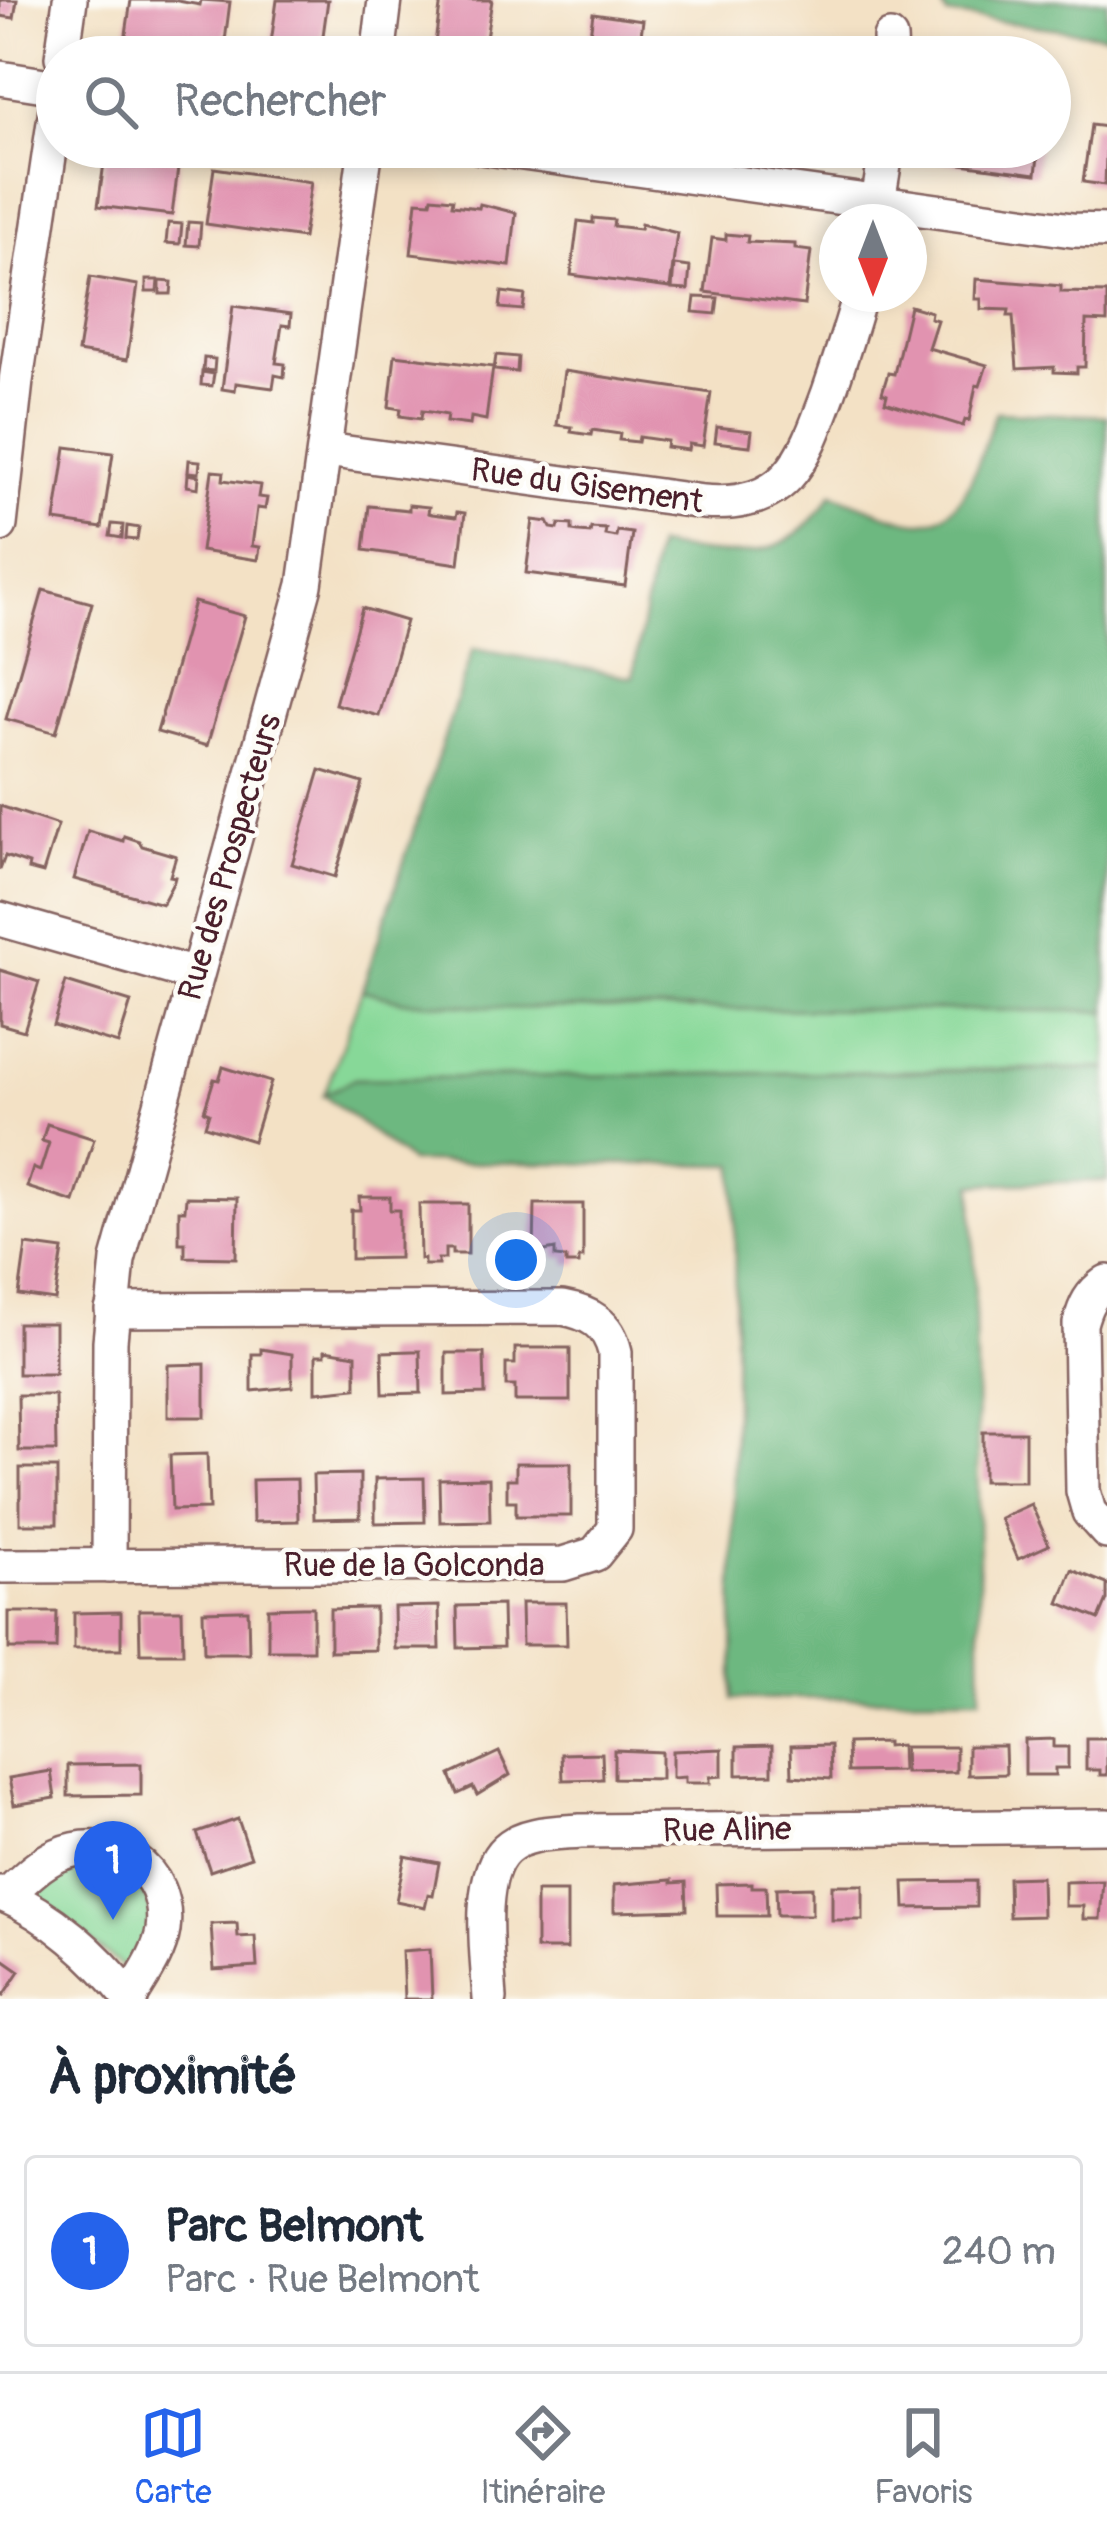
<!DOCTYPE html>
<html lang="fr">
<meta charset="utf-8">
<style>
body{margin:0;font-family:Pangolin,sans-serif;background:#f2f2f3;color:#1f2937}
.compass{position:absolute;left:819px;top:204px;width:108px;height:108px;border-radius:50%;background:#fff;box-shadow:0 6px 18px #0003;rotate:180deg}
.you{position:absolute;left:516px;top:1260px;width:42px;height:42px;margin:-30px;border:9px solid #fff;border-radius:50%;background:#1a73e8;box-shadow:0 0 0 18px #1a73e833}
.badge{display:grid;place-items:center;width:78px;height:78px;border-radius:50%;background:#2563eb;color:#fff;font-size:39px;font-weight:700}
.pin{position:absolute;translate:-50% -99px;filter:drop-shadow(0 3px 6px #0008)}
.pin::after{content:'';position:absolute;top:63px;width:42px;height:36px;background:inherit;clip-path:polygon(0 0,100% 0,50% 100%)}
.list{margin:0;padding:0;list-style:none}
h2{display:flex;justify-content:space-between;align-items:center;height:156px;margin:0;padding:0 48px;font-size:51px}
h2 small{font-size:39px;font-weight:400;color:#747a83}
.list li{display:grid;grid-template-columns:78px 1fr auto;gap:36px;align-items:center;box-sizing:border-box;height:192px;margin:0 24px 24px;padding:0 24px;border:3px solid #e0e1e3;border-radius:12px}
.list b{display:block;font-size:45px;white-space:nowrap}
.list p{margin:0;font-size:39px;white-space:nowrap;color:#747a83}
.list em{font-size:39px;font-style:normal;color:#747a83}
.icon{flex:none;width:66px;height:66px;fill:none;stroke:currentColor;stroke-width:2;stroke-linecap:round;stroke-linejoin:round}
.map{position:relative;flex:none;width:1107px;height:1999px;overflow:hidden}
.search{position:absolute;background:#fff;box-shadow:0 6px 18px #0003;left:36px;right:36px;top:36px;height:132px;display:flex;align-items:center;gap:30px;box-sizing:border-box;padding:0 42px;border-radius:66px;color:#747a83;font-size:45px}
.sheet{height:372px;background:#fff}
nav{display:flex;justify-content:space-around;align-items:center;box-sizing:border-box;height:168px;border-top:3px solid #e0e1e3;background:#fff;font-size:33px;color:#747a83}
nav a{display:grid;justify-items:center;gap:6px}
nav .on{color:#2563eb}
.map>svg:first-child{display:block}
.green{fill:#87d898;stroke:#687c62;stroke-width:3}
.forest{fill:#6db880;stroke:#5c6c56;stroke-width:3}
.building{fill:#e193b0}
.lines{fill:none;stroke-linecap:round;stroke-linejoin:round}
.minor-casing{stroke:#856361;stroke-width:38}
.minor{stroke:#fff;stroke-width:33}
.labels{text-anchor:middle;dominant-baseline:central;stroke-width:9;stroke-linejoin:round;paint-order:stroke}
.street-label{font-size:33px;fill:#4a1f2b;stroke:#fdfcf7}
</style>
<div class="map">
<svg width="1107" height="1999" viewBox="0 0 1107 1999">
<rect width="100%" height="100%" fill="#fdfcf7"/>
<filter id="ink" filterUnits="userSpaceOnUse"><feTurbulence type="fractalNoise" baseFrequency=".00833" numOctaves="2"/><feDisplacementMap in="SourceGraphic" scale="24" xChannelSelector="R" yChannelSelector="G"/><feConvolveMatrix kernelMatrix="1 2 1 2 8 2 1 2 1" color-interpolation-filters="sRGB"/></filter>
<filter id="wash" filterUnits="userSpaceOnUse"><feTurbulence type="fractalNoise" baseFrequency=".004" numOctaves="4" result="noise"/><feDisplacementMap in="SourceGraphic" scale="48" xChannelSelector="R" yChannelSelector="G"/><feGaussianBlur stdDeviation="2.7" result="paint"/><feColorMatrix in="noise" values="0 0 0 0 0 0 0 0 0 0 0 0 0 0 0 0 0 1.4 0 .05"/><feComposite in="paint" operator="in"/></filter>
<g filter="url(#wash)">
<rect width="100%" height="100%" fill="#f3e1c5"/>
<!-- green -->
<g class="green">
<path d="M362,990L404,1001L505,1008L1107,1011V1068L354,1079L324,1095Z"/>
<path d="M98,1859C126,1872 157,1894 151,1930C149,1944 135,1961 129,1973L29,1890L39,1877Z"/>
</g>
<!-- forest -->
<g class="forest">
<path d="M938,0H1107V35L947,15Z"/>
<path d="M996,412L1107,416V1011L505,1008L404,1001L362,990L473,649L633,677L656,546C732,557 785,568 832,494C856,502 899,522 922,522C969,520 981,448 996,412Z"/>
<path d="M1107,1069V1181L973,1184L981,1697L733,1699L735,1165L410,1162L324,1095L354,1079Z"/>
</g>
<g id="blocks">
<!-- building -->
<g class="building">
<path d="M0,0H17L14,18L0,16Z"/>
<path d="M131,0H172L200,5L201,0L230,2L223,57L124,48Z"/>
<path d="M277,0H328L320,57H269Z"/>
<path d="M441,0H492L483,57H433Z"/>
<path d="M593,13L643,20L638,57H587Z"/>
<path d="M1091,125L1107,127L1105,185L1083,182Z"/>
<path d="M939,147H1039L1036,174L938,161Z"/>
<path d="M106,149L179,160L172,215L98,206Z"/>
<path d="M214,168L311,182L303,238L206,224Z"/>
<path d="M432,197L453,199L452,205L479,208L480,204L516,213L510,266L411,254L417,201L431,202Z"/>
<path d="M593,218L614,220L613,226L640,229L641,224L677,233L670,288L571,275L578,221L593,223Z"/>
<path d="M188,222L201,223L199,246L186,245Z"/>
<path d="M168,223L182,224L180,244L166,243Z"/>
<path d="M726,234L748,236L747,242L795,244V249L811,251L804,305L705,292L712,238L726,240Z"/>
<path d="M674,265L690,267L688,290L672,289Z"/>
<path d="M90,277L138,285L127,360L78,352Z"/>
<path d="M976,279L1061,286V292L1107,293V322L1086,321L1085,367H1077V373L1054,372V367L1017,369L1013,316H1008L1009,310L981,309V299H975Z"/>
<path d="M146,280H158L157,292H146Z"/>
<path d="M160,281L172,282L171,294H160Z"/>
<path d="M502,292L525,295L523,310L500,308Z"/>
<path d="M695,297L718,298L716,314L693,312Z"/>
<path d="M233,306L291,314L290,326L282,325L276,363L285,364L284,377L275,375L273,388L236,383L235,391L222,389Z"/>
<path d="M910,306L931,312L930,318L937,320L928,348L987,365L980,386L976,385L969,421L965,420L963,426L885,402L887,395L882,393L888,373L894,374Z"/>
<path d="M395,355L493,367L486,420L471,417L470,425L446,422L447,415L430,412L422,411L421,419L400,416L401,409L389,407Z"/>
<path d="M496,355L518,357L517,372L494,370Z"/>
<path d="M204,358L215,359L214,371L203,370Z"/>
<path d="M564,371L711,393L703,446L689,444L688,450L666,447L667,441L639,437L638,442L619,440L620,434L592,430L591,435L571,432L572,427L557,425Z"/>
<path d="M202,372L214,374L212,386L201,385Z"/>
<path d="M717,427L752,431L750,446L715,442Z"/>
<path d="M66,447L113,453L102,528L55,521Z"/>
<path d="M189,460L200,461L199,473L188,472Z"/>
<path d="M212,471L224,472L223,480L260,485L258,497L267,498L265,509L257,508L252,546L260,547L258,560L201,551Z"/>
<path d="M188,474L199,476L198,488L187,486Z"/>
<path d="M409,505L429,507L428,513L432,514L456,517L457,512L465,513L459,564L364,550L369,506L409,510Z"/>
<path d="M533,520L548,522L551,528L558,529L559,524L572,525V531L579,532L590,533L591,528L606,529L605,535L616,537L617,531L632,533L625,586L526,573Z"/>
<path d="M112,524L123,525L122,538L110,536Z"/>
<path d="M127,526L139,528L137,540L126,539Z"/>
<path d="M43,590L92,603L56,733L6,719Z"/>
<path d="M194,602L245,616L207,746L157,732Z"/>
<path d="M362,608L406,621L379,716L335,704Z"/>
<path d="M320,770L363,783L335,877L292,864Z"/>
<path d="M0,806L58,825L43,873L28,869L29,864L5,856L0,870Z"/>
<path d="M88,831L123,841L124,836L139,841L142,846L176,856L170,876L175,877L174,881L162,904L74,879Z"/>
<path d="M0,970L39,982L24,1031L0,1024Z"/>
<path d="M66,982L131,1002L118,1044L53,1025Z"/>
<path d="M223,1067L271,1082L253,1141L205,1126L209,1113L204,1111L214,1079L219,1080Z"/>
<path d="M47,1124L94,1139L74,1202L27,1187L33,1168L40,1171L49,1143L42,1141Z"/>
<path d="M186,1197L237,1198L236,1258L185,1257V1243H179V1210H185Z"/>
<path d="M359,1197H390V1210H399V1258L351,1259V1210H360Z"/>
<path d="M419,1204H468V1254H452V1249H445V1259H438V1265H424V1259H420Z"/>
<path d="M535,1204H583V1258H579V1264H566V1258L555,1257V1249L534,1253Z"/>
<path d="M26,1245L63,1250L55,1300L19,1295Z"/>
<rect x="18" y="1323" width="37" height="51"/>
<path d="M515,1348H570V1401H515V1386H506V1364H515Z"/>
<path d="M261,1349L292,1354V1387L252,1391V1354H261Z"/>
<path d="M325,1350L356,1355V1388L316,1392V1355H325Z"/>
<path d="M413,1351H420L421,1393L383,1394L382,1352Z"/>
<path d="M446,1353H484L485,1394L446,1395Z"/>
<path d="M205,1364V1417H168V1365Z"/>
<path d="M18,1395H55L56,1451H19Z"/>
<rect x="983" y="1432" width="42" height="49"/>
<path d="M207,1454L209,1509L172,1510L170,1455Z"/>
<path d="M516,1463H571V1516H516V1501H507V1479H516Z"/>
<rect x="20" y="1468" width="37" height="56"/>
<path d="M360,1474V1518L314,1519L313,1475Z"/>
<path d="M424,1478L425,1522L375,1523V1479Z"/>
<path d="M489,1478L490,1521L440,1522L439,1479Z"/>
<path d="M297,1479L298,1521L253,1522L252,1480Z"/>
<path d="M1031,1504L1049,1545L1018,1559L1000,1518Z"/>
<path d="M1072,1570L1107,1584V1600L1099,1619L1059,1603Z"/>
<path d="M521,1603H566L567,1645H522Z"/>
<path d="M502,1605L503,1647L458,1648L457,1606Z"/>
<path d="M439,1606L440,1649H395L394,1607Z"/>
<path d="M303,1607H313V1650H268V1608Z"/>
<path d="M367,1608H375V1650L330,1651V1609Z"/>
<path d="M139,1610H182L183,1653H140Z"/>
<path d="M240,1610H248L249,1653H204L203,1611Z"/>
<path d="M9,1612H57L56,1649H9Z"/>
<path d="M121,1612V1649H74V1613Z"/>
<path d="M1086,1738H1107V1775H1100V1770H1086Z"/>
<path d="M1054,1739V1747H1068V1768H1055V1775H1025V1740Z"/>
<path d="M887,1742V1746L901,1745L902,1771L848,1772L847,1743Z"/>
<path d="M830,1745L831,1779L792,1776L791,1746Z"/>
<path d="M772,1746V1774L737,1775V1747Z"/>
<path d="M968,1746H1005L1006,1774L968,1775Z"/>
<path d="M904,1747H956V1772L905,1773Z"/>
<path d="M722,1749V1776L710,1777V1783H685V1777L672,1778V1751Z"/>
<path d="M614,1750L661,1752V1779L614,1778Z"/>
<path d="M499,1752L510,1775L477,1795L473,1787L458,1794L450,1775Z"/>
<path d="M602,1753L603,1779L563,1780L562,1754Z"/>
<path d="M141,1764V1795L68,1796V1765Z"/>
<path d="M51,1771L55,1798L14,1805L9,1778Z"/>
<path d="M238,1819L251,1857L210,1871L197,1833Z"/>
<path d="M405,1856L439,1863L433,1895L428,1894L425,1907L396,1901Z"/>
<path d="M1041,1877L1042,1916L1009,1917L1008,1878Z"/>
<path d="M672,1880V1883L686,1882L687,1910L614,1912V1885Z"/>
<path d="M976,1881V1907L905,1908L904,1882Z"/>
<path d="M1103,1881L1100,1919H1083V1906H1065V1882Z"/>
<path d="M752,1883V1887H766L767,1916H717L716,1884Z"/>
<rect x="832" y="1885" width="31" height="35"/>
<path d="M812,1887V1915H777L776,1888Z"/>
<rect x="536" y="1892" width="31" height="57"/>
<path d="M237,1923L238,1937L255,1936L257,1967L214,1970L211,1924Z"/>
<path d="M430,1949L432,1999H404L402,1951Z"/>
<path d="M0,1957L20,1971L4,1995L0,1992Z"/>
</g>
</g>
</g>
<g filter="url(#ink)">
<use href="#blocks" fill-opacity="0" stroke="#856361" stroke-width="3"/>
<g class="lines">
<!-- minor casing -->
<g class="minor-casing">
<g id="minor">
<path d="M890,38L891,57"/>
<path d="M62,57L70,0"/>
<path d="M378,57L385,0"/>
<path d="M0,78L57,87"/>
<path d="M480,147L1072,230L1107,231"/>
<path d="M875,220L887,147"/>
<path d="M326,450L703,502C788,509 804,460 829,392C840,360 851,327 860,294"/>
<path d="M0,525L16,381L57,102"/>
<path d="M0,919L196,975"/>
<path d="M1107,1282C1090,1294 1085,1305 1080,1324L1083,1491L1089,1512L1107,1532"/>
<path d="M0,1566L563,1564L595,1554L615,1529V1352C608,1323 590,1313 562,1308L112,1310"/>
<path d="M109,1566L110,1341L118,1260L305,585L366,147"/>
<path d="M0,1893C54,1917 94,1954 131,1999"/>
<path d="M6,1896C22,1881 38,1864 58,1855C113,1831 171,1869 163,1930C159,1955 142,1977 130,1998"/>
<path d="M490,1999C488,1960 475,1877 506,1849C524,1832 557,1833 580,1831L1107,1826"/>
</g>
</g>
<!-- minor -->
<use href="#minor" class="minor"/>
</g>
</g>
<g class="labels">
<!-- street labels -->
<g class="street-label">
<text transform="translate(587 486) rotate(8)">Rue du Gisement</text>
<text transform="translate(230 857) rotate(-74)">Rue des Prospecteurs</text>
<text x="414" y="1565">Rue de la Golconda</text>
<text transform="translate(727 1830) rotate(-1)">Rue Aline</text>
</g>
</g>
</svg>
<svg class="compass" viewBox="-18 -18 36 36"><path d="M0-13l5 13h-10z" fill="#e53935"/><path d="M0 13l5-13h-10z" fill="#747a83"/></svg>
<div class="you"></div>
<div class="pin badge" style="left:113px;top:1920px">1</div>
<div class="search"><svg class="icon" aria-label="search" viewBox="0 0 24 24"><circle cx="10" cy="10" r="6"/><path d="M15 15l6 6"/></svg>Rechercher</div>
</div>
<section class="sheet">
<h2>À proximité<small></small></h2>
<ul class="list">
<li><span class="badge">1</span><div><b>Parc Belmont</b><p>Parc · Rue Belmont</p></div><em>240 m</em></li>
</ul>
</section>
<nav>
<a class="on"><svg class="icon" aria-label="map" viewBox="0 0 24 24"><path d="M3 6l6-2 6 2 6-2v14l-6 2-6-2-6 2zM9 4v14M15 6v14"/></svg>Carte</a>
<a><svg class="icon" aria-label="directions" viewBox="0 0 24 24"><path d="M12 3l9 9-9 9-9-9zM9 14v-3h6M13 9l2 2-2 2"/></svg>Itinéraire</a>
<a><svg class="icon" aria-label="saved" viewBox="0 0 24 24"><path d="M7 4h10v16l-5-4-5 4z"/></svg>Favoris</a>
</nav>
